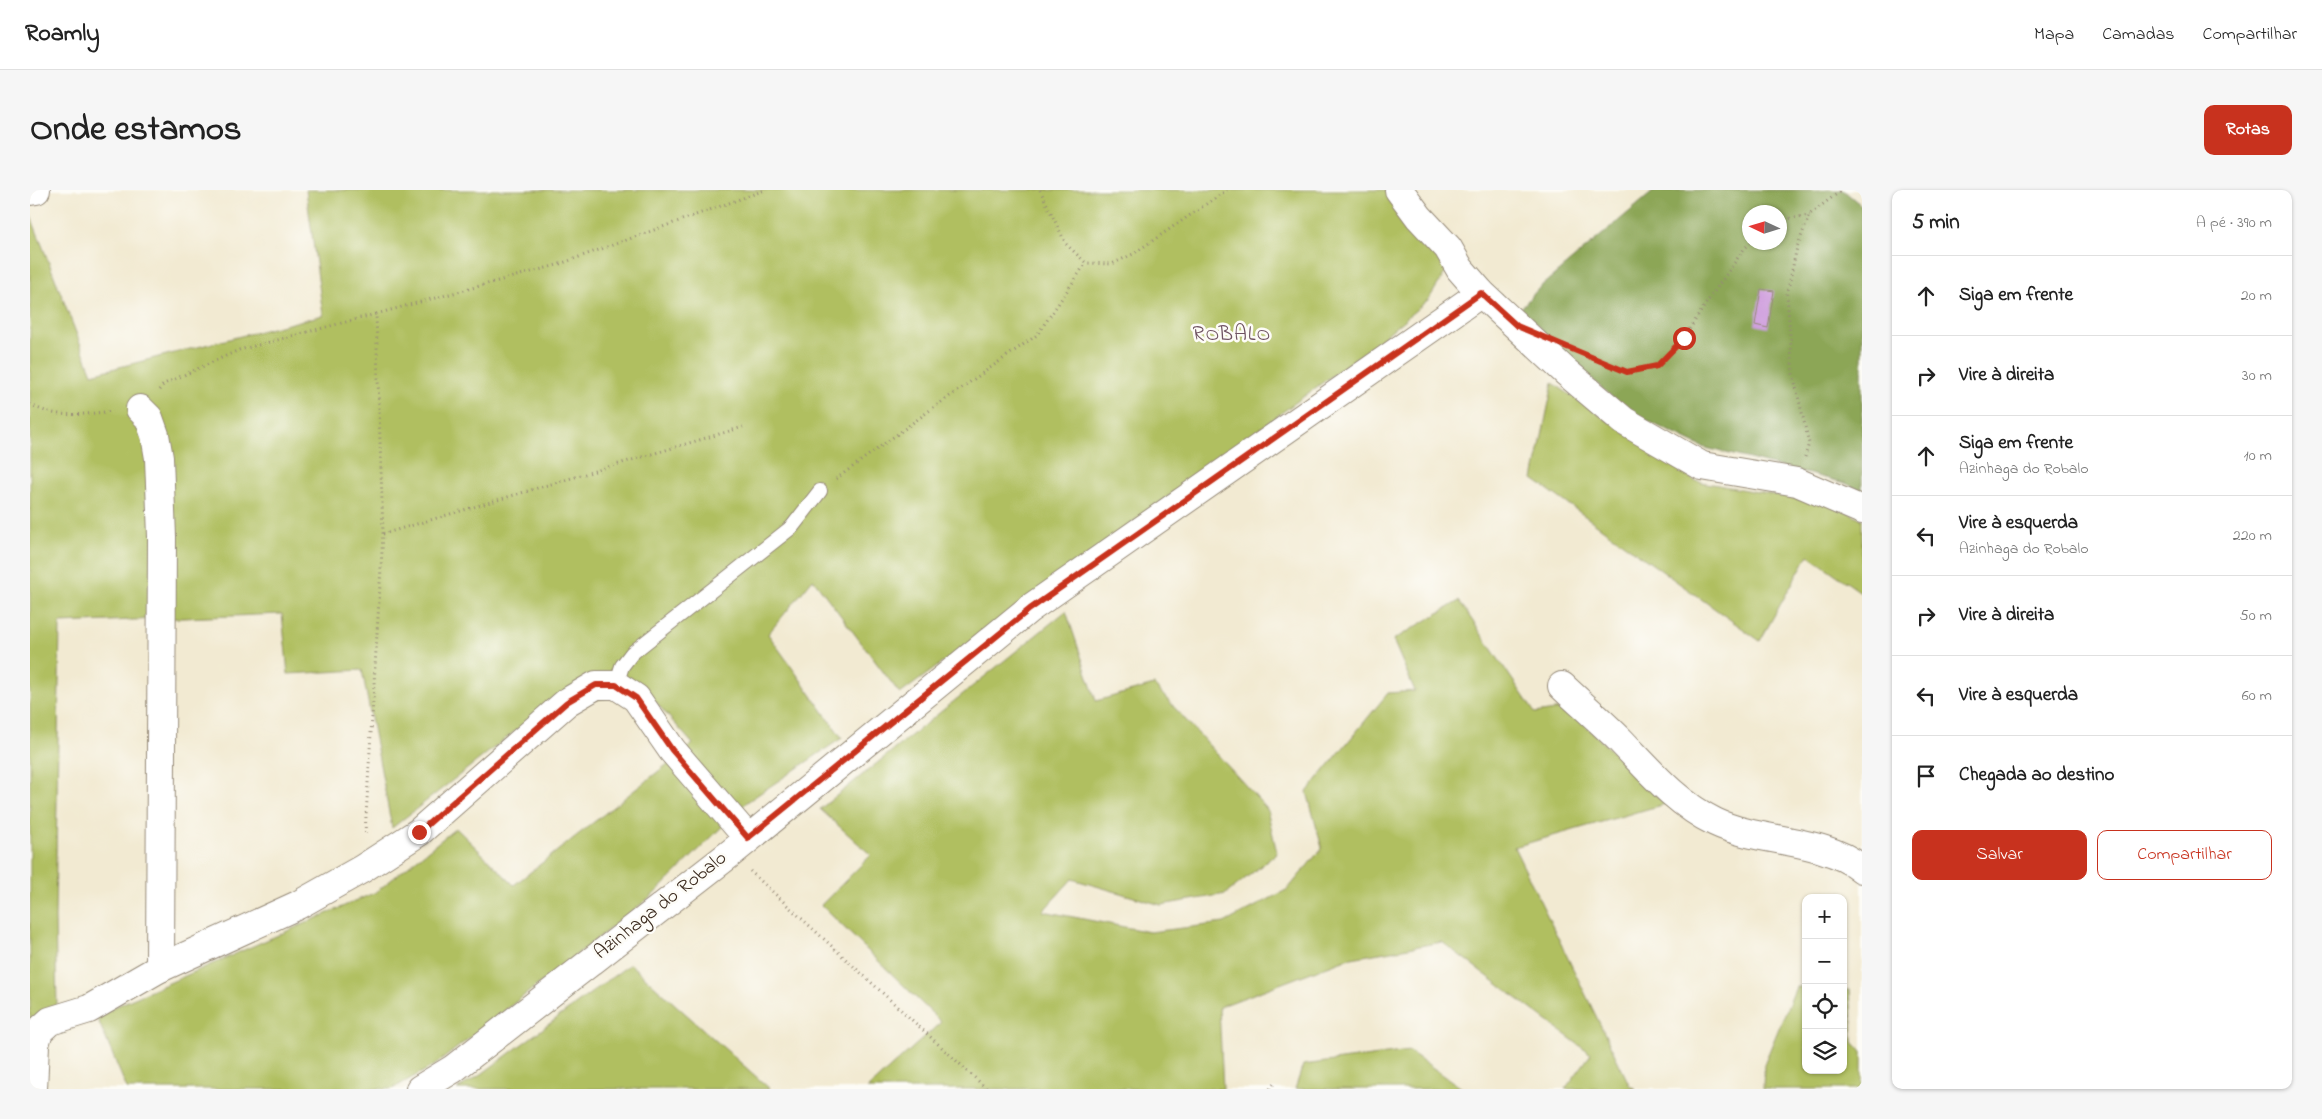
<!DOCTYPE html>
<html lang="pt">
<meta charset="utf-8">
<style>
body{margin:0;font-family:"Indie Flower",sans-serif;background:#f6f6f6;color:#222}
.controls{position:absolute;right:15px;bottom:15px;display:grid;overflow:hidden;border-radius:10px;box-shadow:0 1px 4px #0004}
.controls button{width:45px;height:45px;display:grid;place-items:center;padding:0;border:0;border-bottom:1px solid #e0e0e0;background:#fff;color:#222;font:25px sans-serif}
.compass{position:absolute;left:1712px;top:15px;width:45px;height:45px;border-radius:50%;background:#fff;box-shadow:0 1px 4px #0004;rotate:274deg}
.stop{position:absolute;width:15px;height:15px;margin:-11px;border:4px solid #c8321e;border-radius:50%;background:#fff}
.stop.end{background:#c8321e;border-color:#fff;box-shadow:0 1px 5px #0008}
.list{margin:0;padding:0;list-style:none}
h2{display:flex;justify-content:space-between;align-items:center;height:65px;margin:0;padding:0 20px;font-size:21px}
h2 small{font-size:16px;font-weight:400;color:#767676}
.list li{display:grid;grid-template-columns:32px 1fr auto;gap:15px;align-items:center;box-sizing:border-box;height:80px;padding:0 20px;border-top:1px solid #e0e0e0}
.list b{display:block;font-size:19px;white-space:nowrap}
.list p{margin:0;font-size:16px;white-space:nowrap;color:#767676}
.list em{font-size:16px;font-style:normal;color:#767676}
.actions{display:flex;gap:10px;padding:15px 20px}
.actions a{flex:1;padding:11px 0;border:1px solid #c8321e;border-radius:10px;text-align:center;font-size:18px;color:#c8321e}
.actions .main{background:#c8321e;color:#fff}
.icon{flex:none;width:28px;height:28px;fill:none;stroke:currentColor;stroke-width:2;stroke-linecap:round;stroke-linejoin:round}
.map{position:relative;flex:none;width:1832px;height:899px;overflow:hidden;border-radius:10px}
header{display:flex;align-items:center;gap:30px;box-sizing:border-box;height:70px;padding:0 25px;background:#fff;border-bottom:1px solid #e0e0e0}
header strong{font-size:24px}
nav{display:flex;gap:28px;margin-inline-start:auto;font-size:18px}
.intro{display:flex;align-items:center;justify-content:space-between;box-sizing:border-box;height:120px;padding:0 30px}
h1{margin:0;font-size:35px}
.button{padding:12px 22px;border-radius:10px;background:#c8321e;color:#fff;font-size:18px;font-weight:700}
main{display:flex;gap:30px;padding:0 30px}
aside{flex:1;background:#fff;border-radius:10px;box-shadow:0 1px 4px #0004}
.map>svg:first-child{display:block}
.green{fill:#b0bf61;stroke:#767440}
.forest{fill:#8ca657;stroke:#64683a;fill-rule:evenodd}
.building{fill:#ce9cdd}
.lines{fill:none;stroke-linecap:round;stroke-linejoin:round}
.service-casing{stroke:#968a78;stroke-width:16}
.minor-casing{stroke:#968a78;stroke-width:30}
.path{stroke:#968a78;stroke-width:3;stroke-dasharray:1 4;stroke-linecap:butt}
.service{stroke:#fff;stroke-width:14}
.minor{stroke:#fff;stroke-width:28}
.route{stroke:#c8321e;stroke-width:6}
.labels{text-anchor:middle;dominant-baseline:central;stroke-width:5;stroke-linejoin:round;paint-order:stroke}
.street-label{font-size:20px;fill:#3b2a1e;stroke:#fdfcf7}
.neighbourhood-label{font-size:21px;letter-spacing:1px;fill:#6e5261;stroke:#fdfcf7}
</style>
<header>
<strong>Roamly</strong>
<nav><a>Mapa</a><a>Camadas</a><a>Compartilhar</a></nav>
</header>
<div class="intro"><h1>Onde estamos</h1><a class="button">Rotas</a></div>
<main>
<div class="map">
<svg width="1832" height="899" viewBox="0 0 1832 899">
<rect width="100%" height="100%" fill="#fdfcf7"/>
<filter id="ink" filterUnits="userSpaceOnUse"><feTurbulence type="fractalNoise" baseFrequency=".02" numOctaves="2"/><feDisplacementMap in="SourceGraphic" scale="10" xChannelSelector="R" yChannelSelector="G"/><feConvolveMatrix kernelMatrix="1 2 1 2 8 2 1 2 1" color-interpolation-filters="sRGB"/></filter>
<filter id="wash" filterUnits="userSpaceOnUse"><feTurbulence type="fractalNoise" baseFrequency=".0096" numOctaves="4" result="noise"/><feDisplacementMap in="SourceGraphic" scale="20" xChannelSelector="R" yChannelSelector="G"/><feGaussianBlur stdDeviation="1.12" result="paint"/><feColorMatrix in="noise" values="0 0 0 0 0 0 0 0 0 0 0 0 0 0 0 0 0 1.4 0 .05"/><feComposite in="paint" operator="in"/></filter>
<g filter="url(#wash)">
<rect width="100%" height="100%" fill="#f2ead2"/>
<!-- green -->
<g class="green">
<path d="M276,0H1360L1418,78L1399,109L1345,154L870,504L783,389L738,444L812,548L717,612L623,705L405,875L362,899H97L66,825L346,702L426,638L484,695L663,554L615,500L512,520L362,638L332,480L258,484L252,424L30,433L25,728L27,815L0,861V24L62,184L293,125Z"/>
<path d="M1523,193L1665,291L1807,316L1832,329V403L1778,365L1730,451L1503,289Z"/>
<path d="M1429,411L1505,523L1538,518L1635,614L1484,657L1600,896L1606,899H1535L1561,864L1412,752L1316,769L1189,817L1193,899H837L911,832L791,715L841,665L790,619L1036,421L1066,511L1124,495L1237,619L1247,663L1196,704L1131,715L1042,689L1013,721L1120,742L1194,733L1258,699L1292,658L1277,602L1358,503L1385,501L1363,450Z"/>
<path d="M600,774L740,899H427L449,886Z"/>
<path d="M1766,797H1776V880H1813V800H1820L1823,852L1832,862V899H1733L1734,874Z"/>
<path d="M1379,861L1433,899H1265L1273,875Z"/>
</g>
<!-- forest -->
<path class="forest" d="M1625,0H1813L1831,15L1832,13V301L1815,293L1672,257L1597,221L1539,169L1491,118L1510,97ZM1720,22H1750V52H1720Z"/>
<g id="blocks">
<!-- building -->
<path class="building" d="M1731,99L1744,101L1738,138L1725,135Z"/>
</g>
</g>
<g filter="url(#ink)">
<use href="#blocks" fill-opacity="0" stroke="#968a78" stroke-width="1"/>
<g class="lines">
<!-- service casing -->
<g class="service-casing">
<path id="service" d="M586,495L592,476L602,463L762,337L790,301"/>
</g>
<!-- minor casing -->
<g class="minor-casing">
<g id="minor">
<path d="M1369,0L1389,27L1418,58L1430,79L1451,103L1536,182L1594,231L1672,276L1767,292L1832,320"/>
<path d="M0,1L6,0"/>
<path d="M110,219L119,228L125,245L129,268L132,347L130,778"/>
<path d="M1532,496C1551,514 1571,531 1590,550C1619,580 1646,613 1685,632C1729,653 1795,648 1832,679"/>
<path d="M3,899L5,855L9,841L20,831L59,819L130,778L268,715L332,679L389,642L537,512L566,495H586L606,508L642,560L718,648"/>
<path d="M390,899L423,879L701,663L999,419L1451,103"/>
</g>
</g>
<!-- path -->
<g class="path">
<path d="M1010,0L1036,54L1056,73L1082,74L1103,64L1197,0"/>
<path d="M1750,30L1780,25"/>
<path d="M1569,171L1597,182L1627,176L1654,148L1675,115L1714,59L1721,52"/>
<path d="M129,200L134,194L209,160L346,124"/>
<path d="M0,214C26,230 54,224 83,221"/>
<path d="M1775,267L1779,253L1763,184L1757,104L1767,57L1780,24L1812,0"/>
<path d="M806,289L903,218L1007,145L1056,73"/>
<path d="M353,344L713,237"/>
<path d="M335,643L353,344L346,124L527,75L735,0"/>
<path d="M720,681L957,899"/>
<path d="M1240,899L1245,892"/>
</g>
<!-- service -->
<use href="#service" class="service"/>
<!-- minor -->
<use href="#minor" class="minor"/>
</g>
</g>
<g class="lines" filter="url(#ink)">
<!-- route -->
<path class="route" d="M389,642L537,512L566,495H586L606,508L642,560L718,648L1000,419L1451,103L1487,136L1597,182L1627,176L1654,148"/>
</g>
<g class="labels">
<!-- street labels -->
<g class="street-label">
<text transform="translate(631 716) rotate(-38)">Azinhaga do Robalo</text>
</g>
<!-- neighbourhood labels -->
<g class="neighbourhood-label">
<text x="1202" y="145">ROBALO</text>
</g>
</g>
</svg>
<div class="controls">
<button>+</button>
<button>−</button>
<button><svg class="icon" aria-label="locate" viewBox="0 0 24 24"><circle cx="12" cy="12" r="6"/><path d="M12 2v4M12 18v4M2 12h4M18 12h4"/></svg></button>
<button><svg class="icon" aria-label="layers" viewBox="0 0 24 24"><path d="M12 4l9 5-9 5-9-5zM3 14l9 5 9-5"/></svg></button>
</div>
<svg class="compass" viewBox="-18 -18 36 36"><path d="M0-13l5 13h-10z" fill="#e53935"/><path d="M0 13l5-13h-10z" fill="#767676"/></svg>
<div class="stop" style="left:1654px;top:148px"></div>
<div class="stop end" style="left:389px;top:642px"></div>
</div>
<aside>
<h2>5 min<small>A pé · 390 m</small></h2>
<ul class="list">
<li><svg class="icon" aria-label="ahead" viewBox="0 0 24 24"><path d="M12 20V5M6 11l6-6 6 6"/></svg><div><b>Siga em frente</b></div><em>20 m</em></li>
<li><svg class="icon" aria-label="right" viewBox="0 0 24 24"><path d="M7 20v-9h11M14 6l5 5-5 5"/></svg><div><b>Vire à direita</b></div><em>30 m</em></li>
<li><svg class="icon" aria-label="ahead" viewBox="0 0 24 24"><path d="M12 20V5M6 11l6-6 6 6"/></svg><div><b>Siga em frente</b><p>Azinhaga do Robalo</p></div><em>10 m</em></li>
<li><svg class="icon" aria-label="left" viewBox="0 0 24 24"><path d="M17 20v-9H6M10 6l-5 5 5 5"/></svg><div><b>Vire à esquerda</b><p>Azinhaga do Robalo</p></div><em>220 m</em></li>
<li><svg class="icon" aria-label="right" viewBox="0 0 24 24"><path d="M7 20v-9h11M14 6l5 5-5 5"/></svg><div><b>Vire à direita</b></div><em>50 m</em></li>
<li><svg class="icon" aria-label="left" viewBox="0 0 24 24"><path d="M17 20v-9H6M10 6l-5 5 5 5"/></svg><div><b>Vire à esquerda</b></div><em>60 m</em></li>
<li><svg class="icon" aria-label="arrive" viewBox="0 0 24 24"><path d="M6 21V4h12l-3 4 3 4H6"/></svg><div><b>Chegada ao destino</b></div></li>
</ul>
<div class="actions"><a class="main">Salvar</a><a>Compartilhar</a></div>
</aside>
</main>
